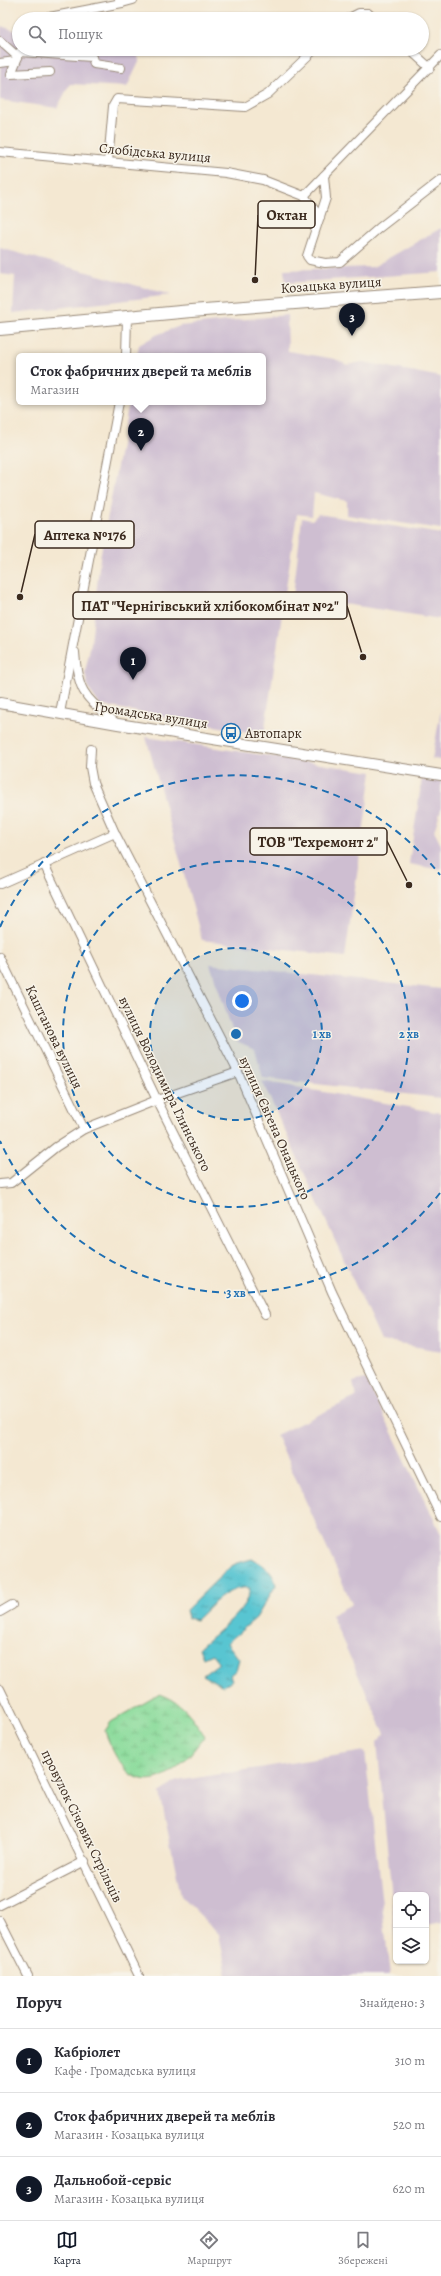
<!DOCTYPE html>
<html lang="uk">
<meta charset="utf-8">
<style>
body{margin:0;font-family:Alegreya,serif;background:#f2f2f3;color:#2b2b33}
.controls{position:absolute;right:12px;bottom:12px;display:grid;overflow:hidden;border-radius:6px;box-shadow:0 1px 3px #0004}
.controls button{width:36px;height:36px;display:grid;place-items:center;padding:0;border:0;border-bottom:1px solid #e1e1e2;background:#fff;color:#2b2b33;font:20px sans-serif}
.you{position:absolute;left:242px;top:1001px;width:14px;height:14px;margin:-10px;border:3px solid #fff;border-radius:50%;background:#1a73e8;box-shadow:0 0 0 6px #1a73e833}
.badge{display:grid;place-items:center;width:26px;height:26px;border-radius:50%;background:#111827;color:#fff;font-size:13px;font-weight:700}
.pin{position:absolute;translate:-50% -33px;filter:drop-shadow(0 1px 2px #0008)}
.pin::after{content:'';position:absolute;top:21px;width:14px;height:12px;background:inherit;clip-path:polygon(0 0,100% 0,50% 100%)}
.popup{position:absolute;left:16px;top:353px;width:250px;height:52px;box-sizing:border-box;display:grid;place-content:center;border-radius:6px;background:#fff;filter:drop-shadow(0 1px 3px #0005);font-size:13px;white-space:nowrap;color:#7c7c81}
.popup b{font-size:15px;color:#2b2b33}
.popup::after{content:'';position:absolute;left:50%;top:100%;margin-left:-8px;border:8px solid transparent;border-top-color:#fff}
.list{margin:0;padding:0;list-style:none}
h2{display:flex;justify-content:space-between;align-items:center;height:52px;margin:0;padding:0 16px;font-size:17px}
h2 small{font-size:13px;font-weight:400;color:#7c7c81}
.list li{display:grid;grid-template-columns:26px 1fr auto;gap:12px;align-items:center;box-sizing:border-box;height:64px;padding:0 16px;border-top:1px solid #e1e1e2}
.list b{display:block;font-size:15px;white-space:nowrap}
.list p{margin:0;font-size:13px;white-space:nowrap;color:#7c7c81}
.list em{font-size:13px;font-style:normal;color:#7c7c81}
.icon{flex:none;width:22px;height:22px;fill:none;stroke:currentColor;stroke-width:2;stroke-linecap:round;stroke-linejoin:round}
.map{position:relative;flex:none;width:441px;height:1976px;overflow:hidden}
.search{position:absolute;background:#fff;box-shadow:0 1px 3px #0004;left:12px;right:12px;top:12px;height:44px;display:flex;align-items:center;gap:10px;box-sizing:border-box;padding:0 14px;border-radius:22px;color:#7c7c81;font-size:15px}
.sheet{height:244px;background:#fff}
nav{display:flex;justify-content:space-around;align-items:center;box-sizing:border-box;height:56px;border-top:1px solid #e1e1e2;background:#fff;font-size:11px;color:#7c7c81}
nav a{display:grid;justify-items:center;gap:2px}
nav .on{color:#111827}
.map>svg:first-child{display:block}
.industrial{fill:#cebed1}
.wetland{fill:url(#wetland-marsh);stroke:#64835d}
.water{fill:url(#water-ripples);stroke:#4a7878}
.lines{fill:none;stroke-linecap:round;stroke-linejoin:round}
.minor-casing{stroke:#988978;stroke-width:10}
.tertiary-casing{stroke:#988978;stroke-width:12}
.secondary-casing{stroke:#988978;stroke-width:14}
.minor{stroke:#fff;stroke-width:8}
.tertiary{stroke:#fff;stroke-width:10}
.secondary{stroke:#fff;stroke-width:12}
.ring{fill:none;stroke:#1f6fb2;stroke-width:2;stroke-dasharray:7 5}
.labels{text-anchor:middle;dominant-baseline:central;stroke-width:3;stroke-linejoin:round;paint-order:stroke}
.street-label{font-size:14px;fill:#3b2a1e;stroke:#f7f3e8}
.poi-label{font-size:14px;fill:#3b2a1e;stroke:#f7f3e8;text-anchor:start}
.centre{fill:#1f6fb2;stroke:#f7f3e8;stroke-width:2}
.ring-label{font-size:12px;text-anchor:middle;font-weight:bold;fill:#1f6fb2;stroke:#f7f3e8;stroke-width:3;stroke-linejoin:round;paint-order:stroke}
.leader{fill:none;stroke:#3b2a1e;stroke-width:1.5}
.callout-dot{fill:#3b2a1e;stroke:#f7f3e8;stroke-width:1.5}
.callout{fill:#f7f3e8;stroke:#3b2a1e;stroke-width:1.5}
.callout-label{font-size:15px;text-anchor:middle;font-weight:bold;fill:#3b2a1e}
</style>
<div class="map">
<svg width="441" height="1976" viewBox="0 0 441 1976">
<defs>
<pattern id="wetland-marsh" width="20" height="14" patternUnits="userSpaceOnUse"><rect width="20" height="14" fill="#8cdc9c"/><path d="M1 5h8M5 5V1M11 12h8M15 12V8" fill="none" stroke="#7abd86"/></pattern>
<pattern id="water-ripples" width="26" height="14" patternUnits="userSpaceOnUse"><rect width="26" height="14" fill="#58c5d1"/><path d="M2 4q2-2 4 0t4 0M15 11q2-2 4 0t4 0" fill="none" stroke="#4aa0a9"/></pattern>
</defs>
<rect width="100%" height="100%" fill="#f7f3e8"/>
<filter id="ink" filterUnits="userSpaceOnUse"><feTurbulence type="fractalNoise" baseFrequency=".025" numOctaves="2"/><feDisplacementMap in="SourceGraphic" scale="8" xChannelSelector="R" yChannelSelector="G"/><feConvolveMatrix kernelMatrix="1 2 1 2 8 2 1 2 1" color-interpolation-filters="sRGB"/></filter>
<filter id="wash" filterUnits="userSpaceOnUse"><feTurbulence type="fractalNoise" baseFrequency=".012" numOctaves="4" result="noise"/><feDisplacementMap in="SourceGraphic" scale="16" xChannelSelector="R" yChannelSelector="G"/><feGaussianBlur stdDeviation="0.9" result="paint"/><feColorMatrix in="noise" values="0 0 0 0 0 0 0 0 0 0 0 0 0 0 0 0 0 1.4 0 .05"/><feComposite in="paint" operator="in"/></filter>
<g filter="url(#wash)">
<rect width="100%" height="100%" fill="#f4e8d2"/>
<!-- industrial -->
<g class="industrial">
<path d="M1,26L19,32V49H116L138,52L140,60L127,87L70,84L57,108L0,100Z"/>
<path d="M441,228V272L286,283L284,270L373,267Z"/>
<path d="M0,248L69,267L171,295L13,313L15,276L0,274Z"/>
<path d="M287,315L288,351L335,359L347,365L363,362L441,377V529L347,515V501L314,493L312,516L297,514L264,735L100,705L88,688L85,672L91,643L100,558L129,402H263V356H137L139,345L156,335L180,326Z"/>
<path d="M318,514L441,534V619L293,596L302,518L312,520Z"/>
<path d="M441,710V760L432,759Z"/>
<path d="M146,737L372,772L345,957L202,940Z"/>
<path d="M422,778L441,781V809L434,831L441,845V870L409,864Z"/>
<path d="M210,964L441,989V1098L263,1078L255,1049L236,1041Z"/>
<path d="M262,1081L441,1113V1351L381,1341Z"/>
<path d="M366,1379L441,1534V1922L426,1925V1895H396V1940L377,1742L385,1734L331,1615L352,1604L276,1435L356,1397L353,1382Z"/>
<path d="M365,1751L390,1976H227L219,1934L181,1896L160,1793L177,1781Z"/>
</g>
<!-- wetland -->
<path class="wetland" d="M160,1694C184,1703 191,1716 205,1736C197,1745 190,1756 181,1764C141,1799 118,1770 105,1731L111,1722Z"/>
<!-- water -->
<path class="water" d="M252,1559C264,1564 274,1573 276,1585L256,1618L227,1643L239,1659L236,1670L230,1675L232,1680L223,1686L203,1675L219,1663L212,1654L203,1658L199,1648C216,1632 248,1611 250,1588C228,1585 211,1606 196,1620L188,1618L186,1610L230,1567L237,1563Z"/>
</g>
<g filter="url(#ink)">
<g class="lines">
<!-- minor casing -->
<g class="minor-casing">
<g id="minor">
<path d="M119,0L122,3L133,0"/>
<path d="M39,19L122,3"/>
<path d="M347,19L359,13H368L374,19"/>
<path d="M0,41L18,57L20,52"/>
<path d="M409,49L430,68"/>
<path d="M20,52L92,57L94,64L121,68"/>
<path d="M18,57L11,74L50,72"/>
<path d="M0,63L16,61"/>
<path d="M0,152L226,173L263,180L304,196L320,217"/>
<path d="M108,162L113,106L117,99L245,107L268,94L315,49"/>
<path d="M324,176L326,198L307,256L310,260L325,263L340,262L379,228L441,180"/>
<path d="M304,196L441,55"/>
<path d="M126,356L127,317"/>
<path d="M75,652C78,695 86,697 117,724"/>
<path d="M60,713L119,402"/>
<path d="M91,749L90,767L93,783L115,833L238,1072L332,1292L441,1517"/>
<path d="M44,864L157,1100L265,1315"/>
<path d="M0,884L115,833"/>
<path d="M0,957L84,1129"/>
<path d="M0,1184L11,1183L56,1147L84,1129L157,1100L238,1072"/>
<path d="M0,1612L12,1605"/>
<path d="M0,1689L139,1976"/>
<path d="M0,1905L85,1861"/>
<path d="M0,1921L28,1976"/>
</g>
</g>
<!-- tertiary casing -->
<g class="tertiary-casing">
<path id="tertiary" d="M0,703L118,724L441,775"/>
</g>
<!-- secondary casing -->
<g class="secondary-casing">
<path id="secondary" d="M0,329L191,311L441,292"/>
</g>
<!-- minor -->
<use href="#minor" class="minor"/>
<!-- tertiary -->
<use href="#tertiary" class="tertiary"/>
<!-- secondary -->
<use href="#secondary" class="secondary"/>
</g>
</g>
<!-- distance rings -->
<circle cx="236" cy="1034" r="86" fill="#1f6fb2" fill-opacity=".12"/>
<g class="ring">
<circle cx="236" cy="1034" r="86"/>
<circle cx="236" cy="1034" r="173"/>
<path d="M440 1193A259 259 0 0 1 0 1141M0 927A259 259 0 0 1 440 875"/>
</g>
<!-- icons -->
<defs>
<g id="bus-ring" transform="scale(1)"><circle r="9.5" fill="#f7f3e8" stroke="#1f6fb2" stroke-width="1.5"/><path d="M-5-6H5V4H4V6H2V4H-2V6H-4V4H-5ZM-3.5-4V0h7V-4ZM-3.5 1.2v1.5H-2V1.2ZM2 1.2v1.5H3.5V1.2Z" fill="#1f6fb2"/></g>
</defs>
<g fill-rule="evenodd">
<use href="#bus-ring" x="231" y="733"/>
</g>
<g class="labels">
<!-- street labels -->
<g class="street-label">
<text transform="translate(155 153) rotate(5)">Слобідська вулиця</text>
<text transform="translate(331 285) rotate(-4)">Козацька вулиця</text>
<text transform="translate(151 715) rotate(9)">Громадська вулиця</text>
<text transform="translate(54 1037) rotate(64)">Каштанова вулиця</text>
<text transform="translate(165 1084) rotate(64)">вулиця Володимира Глинського</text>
<text transform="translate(275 1128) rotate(66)">вулиця Євгена Онацького</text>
<text transform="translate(82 1826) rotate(64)">провулок Січових Стрільців</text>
</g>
<!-- poi labels -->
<g class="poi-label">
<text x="245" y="733">Автопарк</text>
</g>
</g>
<circle cx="236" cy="1034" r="6" class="centre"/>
<g class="ring-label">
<text x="322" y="1038">1 хв</text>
<text x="409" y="1038">2 хв</text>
<text x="236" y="1297">3 хв</text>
</g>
<!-- callouts -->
<path class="leader" d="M255 280L258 215M20 597L35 534M363 657L347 606M409 885L387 841"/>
<g class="callout-dot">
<circle cx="255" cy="280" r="4"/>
<circle cx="20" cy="597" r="4"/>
<circle cx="363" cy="657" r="4"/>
<circle cx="409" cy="885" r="4"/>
</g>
<g class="callout">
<rect x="258" y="201" width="57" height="27" rx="4"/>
<rect x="35" y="521" width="99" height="27" rx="4"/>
<rect x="73" y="592" width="274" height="27" rx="4"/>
<rect x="250" y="828" width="137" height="27" rx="4"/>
</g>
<g class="callout-label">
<text x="287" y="220">Октан</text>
<text x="85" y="540">Аптека №176</text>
<text x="210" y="611">ПАТ "Чернігівський хлібокомбінат №2"</text>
<text x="318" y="847">ТОВ "Техремонт 2"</text>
</g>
</svg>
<div class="controls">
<button><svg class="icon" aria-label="locate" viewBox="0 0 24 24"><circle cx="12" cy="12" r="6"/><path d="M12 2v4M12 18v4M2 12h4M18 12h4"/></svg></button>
<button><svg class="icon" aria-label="layers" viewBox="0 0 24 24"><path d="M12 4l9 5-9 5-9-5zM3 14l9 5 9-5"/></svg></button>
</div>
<div class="you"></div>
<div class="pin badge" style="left:133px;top:680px">1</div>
<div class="pin badge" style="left:141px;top:451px">2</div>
<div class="popup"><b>Сток фабричних дверей та меблів</b>Магазин</div>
<div class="pin badge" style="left:352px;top:336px">3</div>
<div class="search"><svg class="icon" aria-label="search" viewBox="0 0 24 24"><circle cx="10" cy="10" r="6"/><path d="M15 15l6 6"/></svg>Пошук</div>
</div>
<section class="sheet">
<h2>Поруч<small>Знайдено: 3</small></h2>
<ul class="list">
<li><span class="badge">1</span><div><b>Кабріолет</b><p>Кафе · Громадська вулиця</p></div><em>310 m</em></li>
<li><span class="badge">2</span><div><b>Сток фабричних дверей та меблів</b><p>Магазин · Козацька вулиця</p></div><em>520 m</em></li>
<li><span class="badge">3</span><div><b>Дальнобой-сервіс</b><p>Магазин · Козацька вулиця</p></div><em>620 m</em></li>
</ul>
</section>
<nav>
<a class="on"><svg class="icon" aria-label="map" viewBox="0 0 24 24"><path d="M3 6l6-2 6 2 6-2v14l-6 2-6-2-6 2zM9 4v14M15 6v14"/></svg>Карта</a>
<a><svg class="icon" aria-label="directions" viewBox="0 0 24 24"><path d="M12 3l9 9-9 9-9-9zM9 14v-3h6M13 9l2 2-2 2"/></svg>Маршрут</a>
<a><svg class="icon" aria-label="saved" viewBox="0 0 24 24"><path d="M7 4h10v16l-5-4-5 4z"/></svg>Збережені</a>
</nav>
